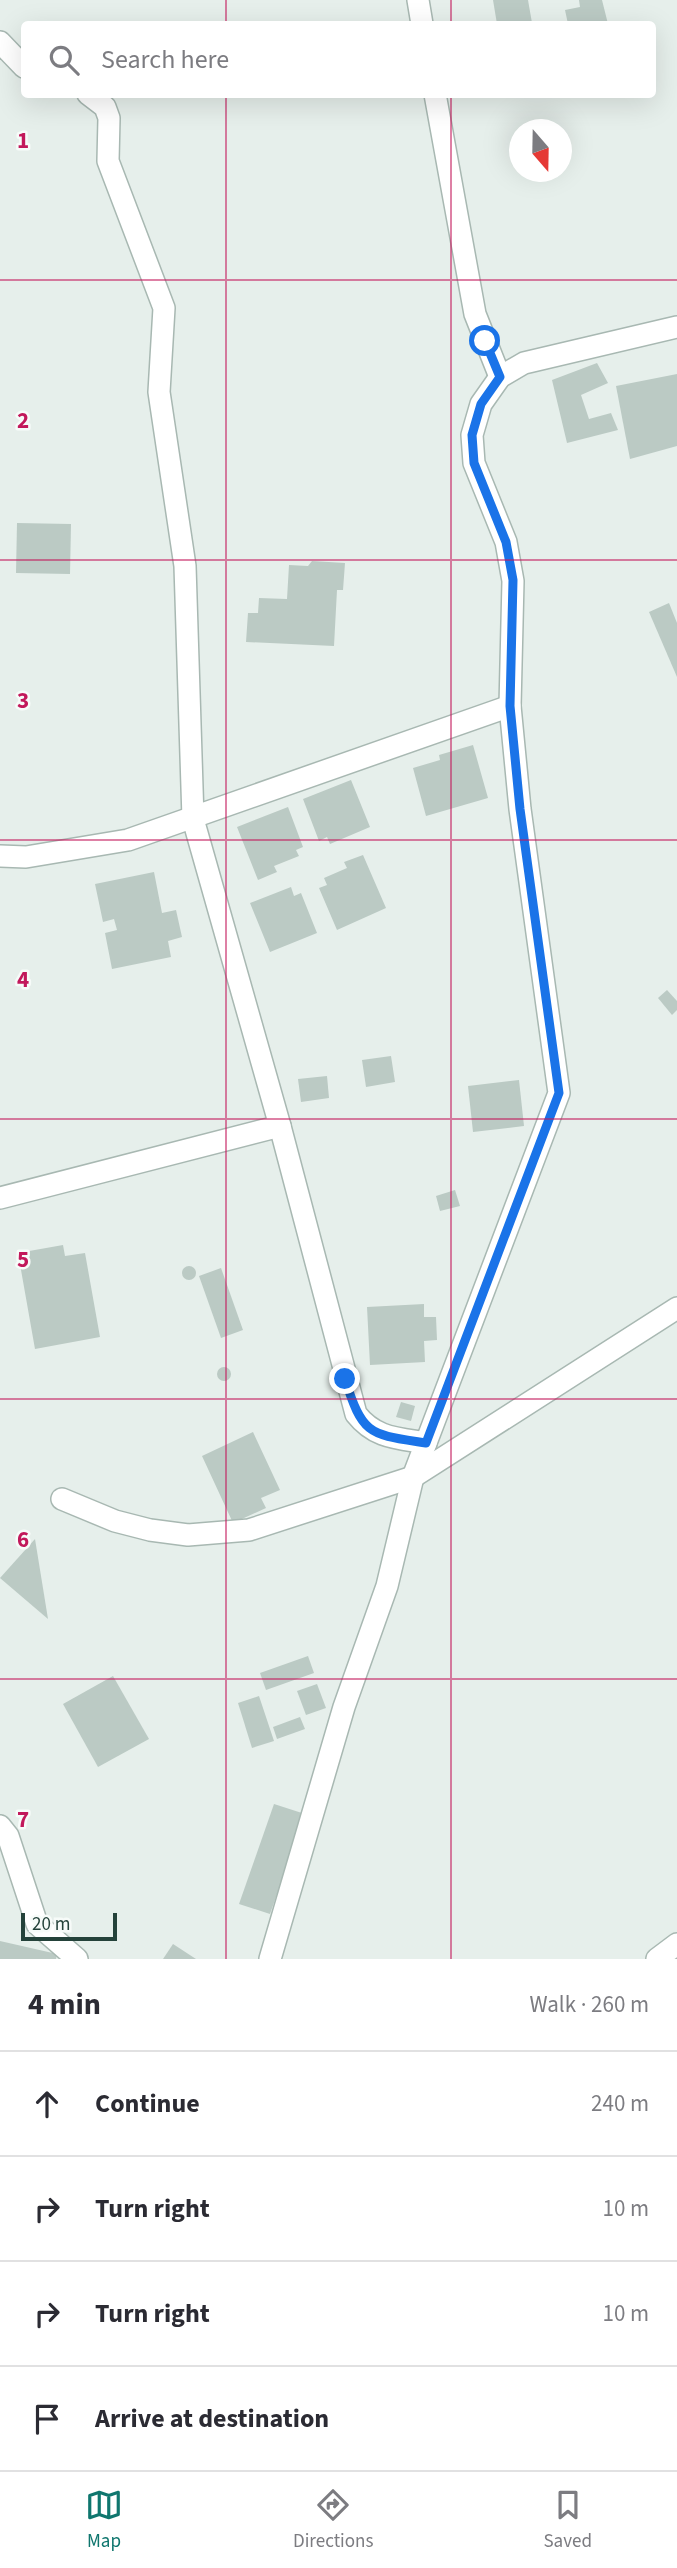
<!DOCTYPE html>
<meta charset="utf-8">
<style>
body{margin:0;font-family:"Source Sans 3",sans-serif;background:#f2f2f3;color:#2b2b33}
.compass{position:absolute;left:509px;top:119px;width:63px;height:63px;border-radius:50%;background:#fff;box-shadow:0 7px 28px #0002;rotate:160deg}
.scale{position:absolute;left:21px;bottom:18px;width:96px;box-sizing:border-box;padding-left:7px;border:4px solid #24423a;border-top:0;font-size:19px;line-height:24px;white-space:nowrap;color:#24423a;-webkit-text-stroke:5px #f7fbf9;paint-order:stroke}
.stop{position:absolute;width:21px;height:21px;margin:-16px;border:5px solid #1a73e8;border-radius:50%;background:#fff}
.stop.end{background:#1a73e8;border-color:#fff;box-shadow:0 2px 7px #0008}
.list{margin:0;padding:0;list-style:none}
h2{display:flex;justify-content:space-between;align-items:center;height:91px;margin:0;padding:0 28px;font-size:30px}
h2 small{font-size:23px;font-weight:400;color:#7c7c81}
.list li{display:grid;grid-template-columns:46px 1fr auto;gap:21px;align-items:center;box-sizing:border-box;height:105px;padding:0 28px;border-top:2px solid #e1e1e2}
.list b{display:block;font-size:26px;white-space:nowrap}
.list em{font-size:23px;font-style:normal;color:#7c7c81}
.icon{flex:none;width:38px;height:38px;fill:none;stroke:currentColor;stroke-width:2;stroke-linecap:round;stroke-linejoin:round}
.map{position:relative;flex:none;width:677px;height:1959px;overflow:hidden}
.search{position:absolute;background:#fff;box-shadow:0 7px 28px #0002;left:21px;right:21px;top:21px;height:77px;display:flex;align-items:center;gap:18px;box-sizing:border-box;padding:0 24px;border-radius:7px;color:#7c7c81;font-size:26px}
.sheet{height:511px;background:#fff}
nav{display:flex;justify-content:space-around;align-items:center;box-sizing:border-box;height:98px;border-top:2px solid #e1e1e2;background:#fff;font-size:19px;color:#7c7c81}
nav a{display:grid;justify-items:center;gap:4px}
nav .on{color:#0f766e}
.map>svg:first-child{display:block}
.building{fill:#bbcac4}
.lines{fill:none;stroke-linecap:round;stroke-linejoin:round}
.street-casing{stroke:#a8b8b2;stroke-width:24}
.street{stroke:#fff;stroke-width:21}
.route{stroke:#1a73e8;stroke-width:9}
.grid{fill:none;stroke:#c2185b;stroke-width:2;stroke-opacity:0.55}
.grid-label{font-size:23px;text-anchor:middle;font-weight:bold;fill:#c2185b;stroke:#f7fbf9;stroke-width:5;stroke-linejoin:round;paint-order:stroke}
</style>
<div class="map">
<svg width="677" height="1959" viewBox="0 0 677 1959">
<rect width="100%" height="100%" fill="#e6efeb"/>
<!-- building -->
<g class="building">
<path d="M493,0H528L532,23L497,24Z"/>
<path d="M579,0H602L608,24H568L565,10L580,7Z"/>
<path d="M597,363L608,383L581,395L589,419L611,413L618,430L567,443L552,380Z"/>
<path d="M677,374V446L630,459L616,386Z"/>
<path d="M17,523L71,524L70,574L16,573Z"/>
<path d="M312,561L345,563L343,590H337L334,646L246,642L248,613H258L259,598L287,599L289,565L308,566Z"/>
<path d="M669,603L677,623V677L649,612Z"/>
<path d="M473,745L488,798L426,816L413,768L440,760L439,755Z"/>
<path d="M351,780L370,827L330,844L327,837L319,841L303,799Z"/>
<path d="M288,807L303,847L296,850L299,856L274,866L277,872L258,880L237,827Z"/>
<path d="M363,855L386,908L337,930L319,888L327,885L324,878L347,868L344,862Z"/>
<path d="M154,872L162,913L176,910L182,937L168,941L171,957L112,969L105,933L117,930L114,919L103,922L95,884Z"/>
<path d="M291,887L294,896L301,893L317,933L270,952L250,903Z"/>
<path d="M667,990L677,1001V1010L672,1015L658,998Z"/>
<path d="M391,1056L395,1082L366,1087L362,1060Z"/>
<path d="M327,1076L329,1098L301,1102L298,1079Z"/>
<path d="M519,1080L524,1126L473,1132L468,1086Z"/>
<path d="M455,1190L460,1206L440,1211L436,1196Z"/>
<path d="M63,1245L65,1256L85,1253L100,1337L35,1349L18,1253Z"/>
<circle cx="189" cy="1273" r="7"/>
<path d="M221,1268L243,1330L221,1338L199,1276Z"/>
<path d="M424,1304V1317H436L437,1340L424,1341L425,1362L370,1365L367,1307Z"/>
<circle cx="224" cy="1374" r="7"/>
<path d="M401,1402L415,1406L411,1421L396,1417Z"/>
<path d="M253,1432L280,1490L261,1498L266,1508L233,1523L202,1456Z"/>
<path d="M35,1539L48,1619L0,1578Z"/>
<path d="M308,1656L314,1673L266,1690L260,1673Z"/>
<path d="M113,1676L149,1739L98,1767L63,1704Z"/>
<path d="M317,1684L326,1708L306,1715L297,1691Z"/>
<path d="M259,1696L274,1741L252,1748L238,1703Z"/>
<path d="M300,1717L305,1729L277,1739L273,1727Z"/>
<path d="M274,1804L305,1814L270,1914L239,1904Z"/>
<path d="M0,1941L57,1954L56,1959H0Z"/>
<path d="M173,1944L196,1959H163Z"/>
</g>
<g class="lines">
<!-- street casing -->
<g class="street-casing">
<g id="street">
<path d="M418,0L422,24"/>
<path d="M0,42L24,67"/>
<path d="M88,94L105,107L109,118L108,161L164,308L159,392L185,566L193,819L280,1126L356,1414C375,1438 396,1438 426,1443"/>
<path d="M435,94L475,314L500,377"/>
<path d="M0,856L26,857L128,840L510,706"/>
<path d="M0,1198L280,1126"/>
<path d="M62,1499L115,1521L150,1530L188,1535L249,1530L413,1477L677,1308"/>
<path d="M0,1826L8,1836L37,1924L77,1959"/>
<path d="M270,1959L344,1707L387,1586L413,1477L559,1093L520,809L510,706L513,581L506,542L474,463L472,435L481,404L500,377L524,363L677,327"/>
<path d="M657,1959L677,1944"/>
</g>
</g>
<!-- street -->
<use href="#street" class="street"/>
</g>
<g class="lines">
<!-- route -->
<path class="route" d="M345,1379C363,1436 369,1434 426,1443L559,1093L520,809L510,706L513,580L506,542L474,463L472,435L481,404L500,377L485,341"/>
</g>
<!-- grid -->
<path class="grid" d="M226,0V24M451,0V24M226,94V1959M451,94V1959M0,280H677M0,560H677M0,840H677M0,1119H677M0,1399H677M0,1679H677"/>
<g class="grid-label">
<text x="23" y="148">1</text>
<text x="23" y="428">2</text>
<text x="23" y="708">3</text>
<text x="23" y="987">4</text>
<text x="23" y="1267">5</text>
<text x="23" y="1547">6</text>
<text x="23" y="1827">7</text>
</g>
</svg>
<svg class="compass" viewBox="-18 -18 36 36"><path d="M0-13l5 13h-10z" fill="#e53935"/><path d="M0 13l5-13h-10z" fill="#7c7c81"/></svg>
<div class="scale">20 m</div>
<div class="stop" style="left:485px;top:341px"></div>
<div class="stop end" style="left:345px;top:1379px"></div>
<div class="search"><svg class="icon" aria-label="search" viewBox="0 0 24 24"><circle cx="10" cy="10" r="6"/><path d="M15 15l6 6"/></svg>Search here</div>
</div>
<section class="sheet">
<h2>4 min<small>Walk · 260 m</small></h2>
<ul class="list">
<li><svg class="icon" aria-label="ahead" viewBox="0 0 24 24"><path d="M12 20V5M6 11l6-6 6 6"/></svg><div><b>Continue</b></div><em>240 m</em></li>
<li><svg class="icon" aria-label="right" viewBox="0 0 24 24"><path d="M7 20v-9h11M14 6l5 5-5 5"/></svg><div><b>Turn right</b></div><em>10 m</em></li>
<li><svg class="icon" aria-label="right" viewBox="0 0 24 24"><path d="M7 20v-9h11M14 6l5 5-5 5"/></svg><div><b>Turn right</b></div><em>10 m</em></li>
<li><svg class="icon" aria-label="arrive" viewBox="0 0 24 24"><path d="M6 21V4h12l-3 4 3 4H6"/></svg><div><b>Arrive at destination</b></div></li>
</ul>
</section>
<nav>
<a class="on"><svg class="icon" aria-label="map" viewBox="0 0 24 24"><path d="M3 6l6-2 6 2 6-2v14l-6 2-6-2-6 2zM9 4v14M15 6v14"/></svg>Map</a>
<a><svg class="icon" aria-label="directions" viewBox="0 0 24 24"><path d="M12 3l9 9-9 9-9-9zM9 14v-3h6M13 9l2 2-2 2"/></svg>Directions</a>
<a><svg class="icon" aria-label="saved" viewBox="0 0 24 24"><path d="M7 4h10v16l-5-4-5 4z"/></svg>Saved</a>
</nav>
